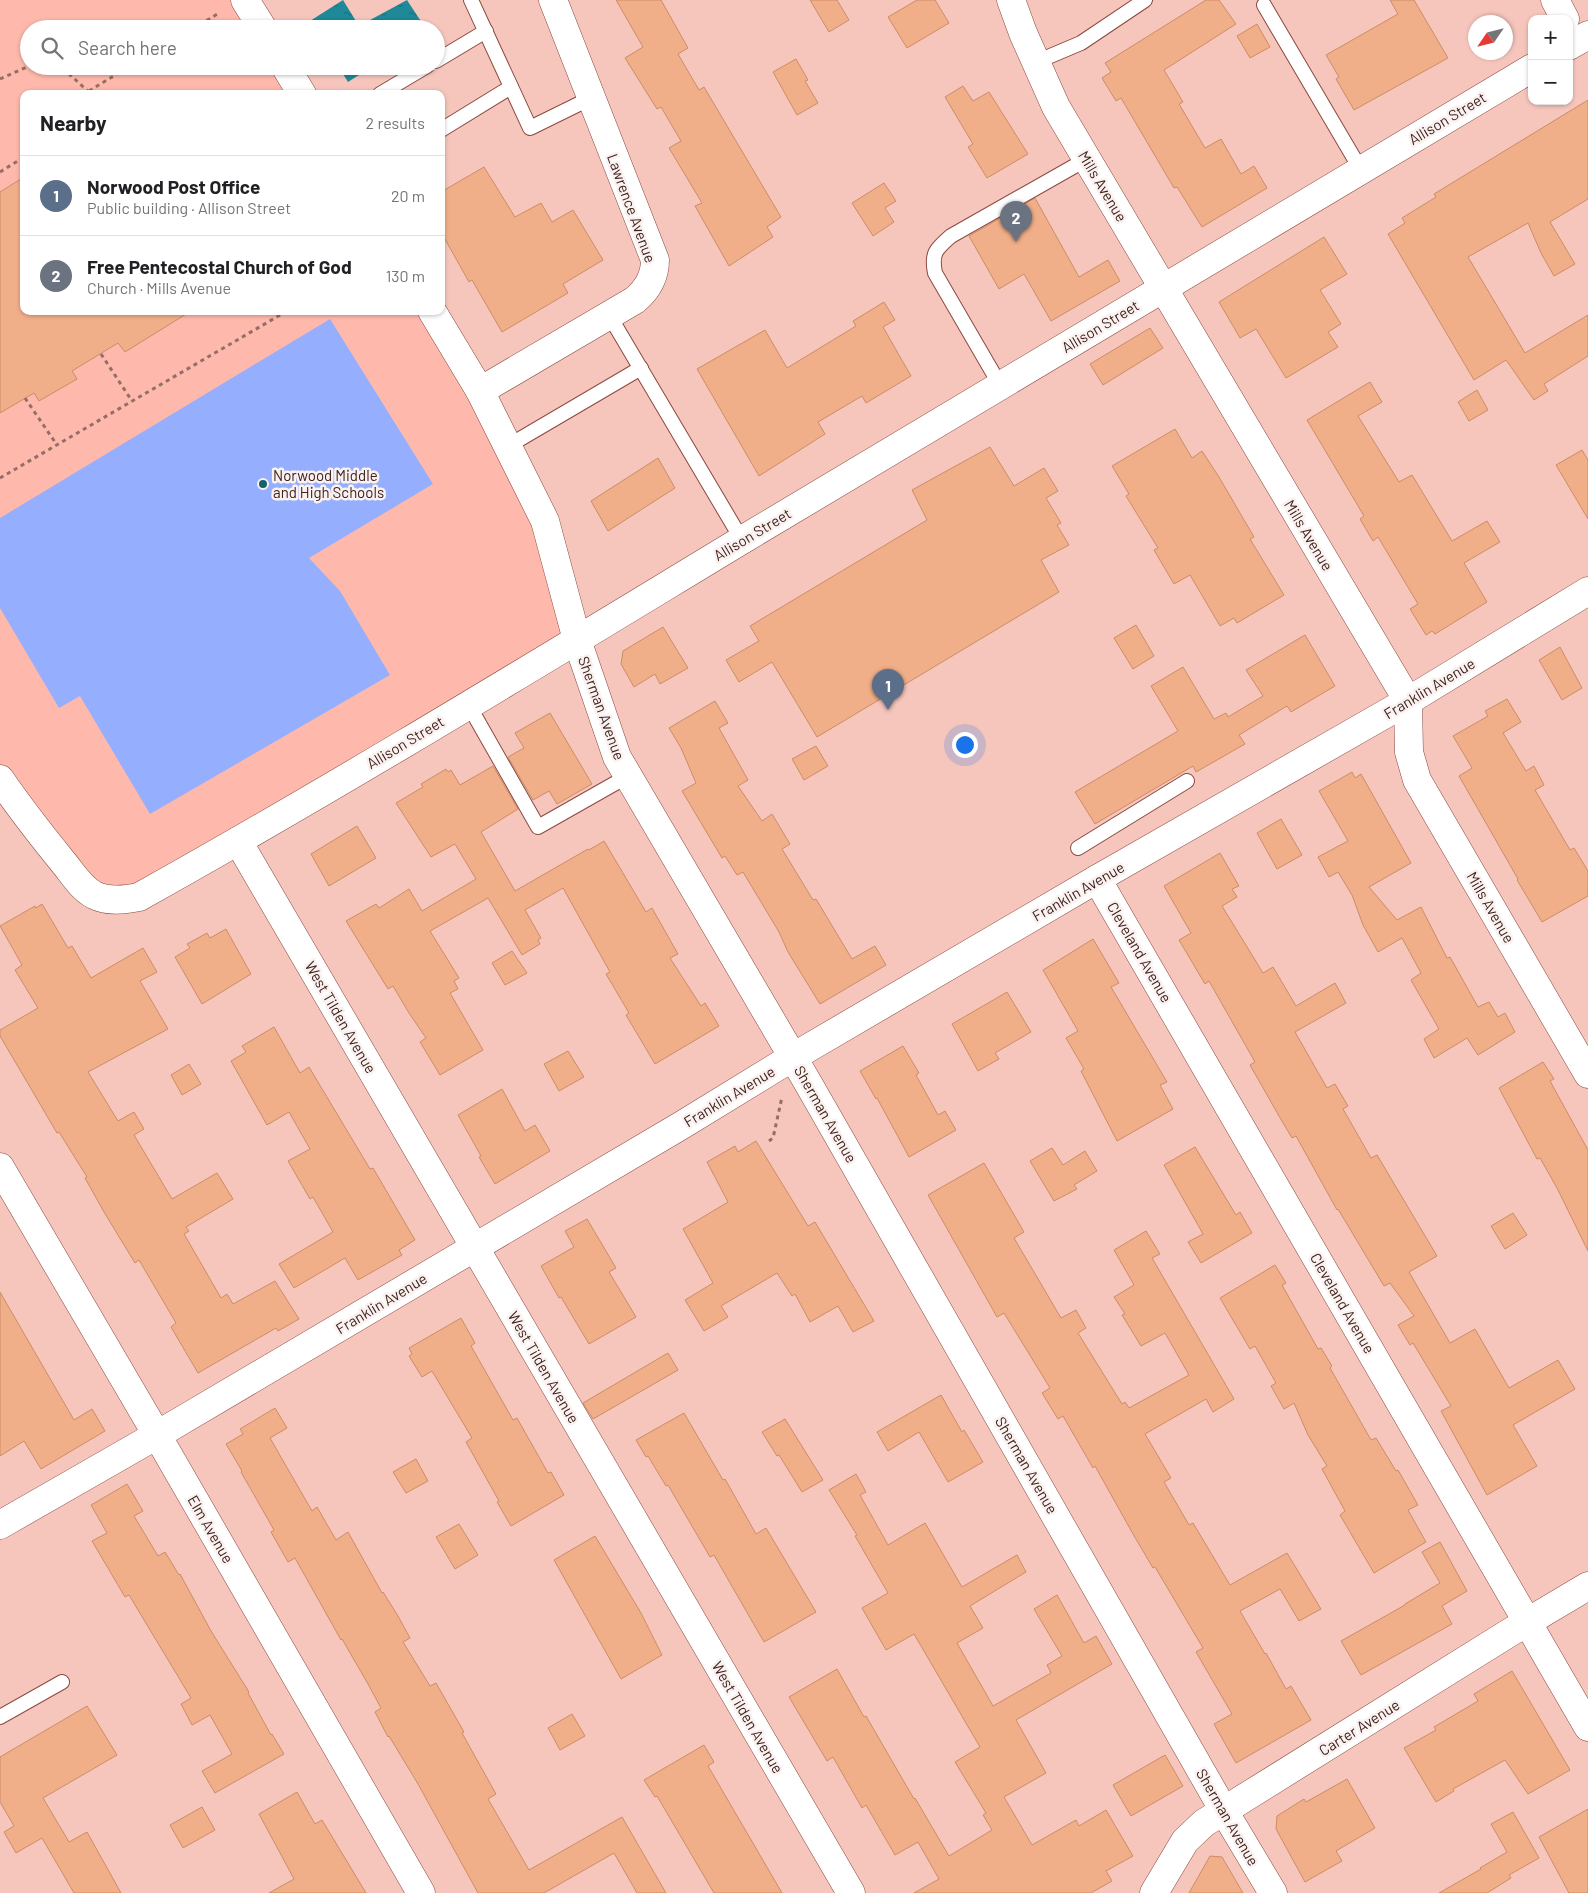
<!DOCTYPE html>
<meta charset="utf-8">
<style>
body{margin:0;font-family:Barlow,sans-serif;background:#f2f2f2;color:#202124}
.controls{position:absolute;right:15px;top:15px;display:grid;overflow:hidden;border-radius:10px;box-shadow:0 1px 4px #0004}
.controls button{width:45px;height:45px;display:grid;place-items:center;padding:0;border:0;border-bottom:1px solid #e0e0e0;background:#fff;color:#202124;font:25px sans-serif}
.compass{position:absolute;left:1468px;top:15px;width:45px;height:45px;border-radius:50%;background:#fff;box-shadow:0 1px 4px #0004;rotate:235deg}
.you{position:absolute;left:964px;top:744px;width:18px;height:18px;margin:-12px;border:4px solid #fff;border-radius:50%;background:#1a73e8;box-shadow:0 0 0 8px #1a73e833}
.badge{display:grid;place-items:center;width:32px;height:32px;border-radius:50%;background:#15616d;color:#fff;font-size:16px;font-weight:700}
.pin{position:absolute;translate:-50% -41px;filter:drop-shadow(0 1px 2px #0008)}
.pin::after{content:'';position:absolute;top:26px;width:18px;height:15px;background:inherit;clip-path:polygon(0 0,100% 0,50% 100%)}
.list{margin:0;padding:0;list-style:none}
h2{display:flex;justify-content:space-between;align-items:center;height:65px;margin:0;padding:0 20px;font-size:21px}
h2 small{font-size:16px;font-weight:400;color:#757577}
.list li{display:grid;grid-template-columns:32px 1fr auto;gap:15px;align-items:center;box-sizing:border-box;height:80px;padding:0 20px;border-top:1px solid #e0e0e0}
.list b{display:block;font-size:19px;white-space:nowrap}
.list p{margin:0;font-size:16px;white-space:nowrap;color:#757577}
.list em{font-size:16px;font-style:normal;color:#757577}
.icon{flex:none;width:28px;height:28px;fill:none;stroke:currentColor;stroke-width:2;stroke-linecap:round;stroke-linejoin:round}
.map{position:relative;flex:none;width:1588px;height:1893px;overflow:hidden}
.search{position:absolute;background:#fff;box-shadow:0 1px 4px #0004;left:20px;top:20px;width:425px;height:55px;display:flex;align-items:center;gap:12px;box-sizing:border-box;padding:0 18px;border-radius:28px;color:#757577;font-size:19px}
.panel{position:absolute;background:#fff;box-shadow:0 1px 4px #0004;left:20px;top:90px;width:425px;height:225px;border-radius:10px}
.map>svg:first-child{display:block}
.built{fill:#feb9ac}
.garden{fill:#96aefe}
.water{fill:url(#water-ripples)}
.building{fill:#f1af89;stroke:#cc8c67}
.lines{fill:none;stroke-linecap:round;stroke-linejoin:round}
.service-casing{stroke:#8c493e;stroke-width:16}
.minor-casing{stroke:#8c493e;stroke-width:29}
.tertiary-casing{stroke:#8c493e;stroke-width:29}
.path{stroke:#946e67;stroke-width:3;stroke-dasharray:4 4;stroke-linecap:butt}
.service{stroke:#fff;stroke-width:14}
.minor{stroke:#fff;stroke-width:28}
.tertiary{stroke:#fff;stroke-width:28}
.poi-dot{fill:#15616d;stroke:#faf2f0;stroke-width:2}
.labels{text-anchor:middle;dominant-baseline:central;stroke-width:5;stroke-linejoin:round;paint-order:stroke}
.street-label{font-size:15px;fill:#3f221d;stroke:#faf2f0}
.poi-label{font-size:15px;fill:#3f221d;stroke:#faf2f0;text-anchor:start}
</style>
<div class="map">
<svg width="1588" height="1893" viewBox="0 0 1588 1893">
<defs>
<pattern id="water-ripples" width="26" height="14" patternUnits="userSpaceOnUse" patternTransform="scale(1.25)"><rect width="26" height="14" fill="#1e8999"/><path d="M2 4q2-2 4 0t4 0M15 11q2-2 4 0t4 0" fill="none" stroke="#1c707c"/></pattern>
</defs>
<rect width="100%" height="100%" fill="#f6c6bd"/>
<!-- built -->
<path class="built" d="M0,0H245L263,29H29V66H285L302,94H24V311H432L480,391L577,640L238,841L102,898L0,779Z"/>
<!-- garden -->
<path class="garden" d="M330,319L433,484L309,558L340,591L390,675L150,814L80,696L59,708L0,608V518Z"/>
<!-- water -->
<g class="water">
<path d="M343,0L359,26L407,0L426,29H314L310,21Z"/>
<path d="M338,66H373L348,82Z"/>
</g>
<!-- building -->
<g class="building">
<path d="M616,0H661L688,48L678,54L699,90L704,87L781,217L767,227L773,237L729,266L695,206L702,203L669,148L681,141L661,107L657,109L625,58L643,47Z"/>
<path d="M810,0H837L849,20L829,32Z"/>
<path d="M917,0H935L949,23L907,48L888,17Z"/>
<path d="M1206,0H1219L1236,24L1164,70L1183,102L1179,104L1205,148L1221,139L1241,174L1254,166L1267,188L1202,227L1177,187L1174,188L1121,98L1116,101L1102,78L1111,72L1105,63Z"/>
<path d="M1390,0H1414L1448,58L1354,110L1336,79L1339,77L1326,55L1398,14Z"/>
<path d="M1257,24L1270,47L1250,58L1237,36Z"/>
<path d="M796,59L808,80L805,81L818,103L797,115L773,72Z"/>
<path d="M963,86L973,101L989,92L1028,154L987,178L968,147L973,144L945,97Z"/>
<path d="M1588,100V199L1550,222L1575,264L1554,276L1541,253L1528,223L1468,257L1525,353L1588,315V356L1544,384L1548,391L1534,400L1506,360L1474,380L1388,234L1405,223L1402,218L1436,197L1434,194Z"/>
<path d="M484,167L515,217L541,203L552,222L573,210L603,260L563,284L568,293L502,332L472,280L469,282L441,232V192Z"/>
<path d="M24,177V311H191L125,352L118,343L72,371L77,379L39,401L34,393L0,413V192Z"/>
<path d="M884,183L896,201L885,208L894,222L873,236L852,203Z"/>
<path d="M1035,198L1079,277L1108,260L1120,281L1051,321L1024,274L999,289L969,236Z"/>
<path d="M1324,237L1347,274L1320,290L1341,324L1328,332L1338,347L1286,378L1256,329L1240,338L1219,302Z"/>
<path d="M884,302L895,320L883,327L911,376L866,403L862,396L818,422L825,434L759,476L697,369L765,330L787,368L856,326L853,321Z"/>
<path d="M1150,328L1163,348L1103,385L1090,364Z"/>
<path d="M1370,382L1382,402L1358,416L1399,482L1412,475L1452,541L1487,521L1500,542L1464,563L1487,602L1435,634L1432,631L1426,635L1410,609L1418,604L1378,537L1373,541L1360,519L1364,516L1307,420Z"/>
<path d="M1477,390L1488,410L1469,421L1458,402Z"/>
<path d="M1175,429L1192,458L1202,451L1219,477L1254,537L1250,539L1284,595L1237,623L1234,618L1220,626L1190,575L1174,584L1154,550L1158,548L1126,496L1129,494L1112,466Z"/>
<path d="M990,447L1014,486L1044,468L1058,491L1046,498L1061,523L1057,525L1069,545L1041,560L1059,592L817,737L772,662L739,682L726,660L759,641L750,626L927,520L912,490Z"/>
<path d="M1582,450L1588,460V519L1556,465Z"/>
<path d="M658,458L675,488L608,531L591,501Z"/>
<path d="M1136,625L1154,656L1133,669L1114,638Z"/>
<path d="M663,627L688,668L660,684L655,674L634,687L621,664L623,651Z"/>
<path d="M1305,635L1335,686L1291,712L1287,706L1239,735L1245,744L1196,772L1193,766L1095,824L1075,792L1178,731L1151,686L1183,667L1214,719L1226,713L1228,717L1263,696L1246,670Z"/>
<path d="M1560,647L1582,688L1562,700L1539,660Z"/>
<path d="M1507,699L1521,722L1503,733L1526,771L1534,766L1544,785L1535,790L1570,850L1574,848L1588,871V896L1542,922L1517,880L1518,879L1459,776L1472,768L1453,736L1488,716L1485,711Z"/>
<path d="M715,701L728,723L719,728L748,780L738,786L762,821L772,814L790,844L782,849L813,900L816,899L852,959L875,946L886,965L820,1004L788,952L779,932L743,872L737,875L725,856L722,858L682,791L696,783L681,748L669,728Z"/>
<path d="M550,713L592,784L557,804L549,791L533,800L508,757L524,748L515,733Z"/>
<path d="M816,746L828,766L804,780L792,759Z"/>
<path d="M493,766L518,809L481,832L515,891L588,849L589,850L604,841L646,912L652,908L678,954L670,958L701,1006L705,1003L719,1026L655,1064L626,1015L629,1013L606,974L610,972L563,888L525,910L541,938L538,940L540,944L522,955L488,898L430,931L459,978L454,981L458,989L450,993L483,1050L440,1075L420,1042L426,1038L409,1013L393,986L388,989L346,921L376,904L379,908L409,889L422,911L476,879L455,844L431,857L396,803L423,787L421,784L446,769L448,772L451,770L460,785Z"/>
<path d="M1352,772L1355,778L1361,774L1411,863L1369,887L1397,920L1421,907L1447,958L1450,957L1478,1007L1489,1002L1498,1017L1505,1013L1515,1032L1478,1055L1467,1038L1434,1058L1424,1039L1439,1029L1411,980L1421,973L1402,938L1378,952L1363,925L1352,895L1338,872L1329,877L1318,857L1348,841L1319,791Z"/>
<path d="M1281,819L1302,855L1277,869L1257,833Z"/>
<path d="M357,826L376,858L329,886L311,854Z"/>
<path d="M1220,853L1239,886L1232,889L1237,897L1222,906L1263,973L1273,967L1296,1006L1335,983L1346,1003L1295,1032L1327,1088L1335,1084L1348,1106L1343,1109L1371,1158L1377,1155L1437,1256L1409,1272L1450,1343L1475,1329L1509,1388L1558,1360L1575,1389L1513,1425L1537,1466L1487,1495L1441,1411L1451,1406L1413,1343L1410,1345L1398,1325L1414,1316L1390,1283L1384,1286L1338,1209L1337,1210L1296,1136L1292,1138L1279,1116L1250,1065L1255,1062L1209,981L1205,984L1179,940L1191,933L1164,886Z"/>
<path d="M42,904L68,948L72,946L91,978L143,948L157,972L140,981L168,1029L88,1072L118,1121L134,1112L144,1129L134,1135L172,1199L217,1173L233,1199L186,1227L189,1231L184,1234L221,1298L227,1294L233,1304L275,1281L299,1319L278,1331L276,1328L198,1373L171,1327L176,1323L139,1260L135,1263L104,1212L85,1178L87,1177L59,1132L57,1133L0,1036V1030L38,1008L15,970L22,965L0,926L35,906L36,908Z"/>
<path d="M226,929L251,974L202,1004L175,957L190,948L187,944L207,933L210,938Z"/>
<path d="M1093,939L1119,983L1111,987L1167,1082L1160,1085L1173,1109L1117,1141L1081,1071L1084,1069L1066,1038L1078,1031L1043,970Z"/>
<path d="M512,951L527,973L505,985L492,963Z"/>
<path d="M1007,992L1031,1032L995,1053L999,1059L978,1071L952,1024Z"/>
<path d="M274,1027L300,1073L309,1067L370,1169L373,1168L415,1240L399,1250L402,1255L358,1280L345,1258L294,1288L279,1264L333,1232L313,1197L310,1199L288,1161L310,1149L289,1112L267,1125L231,1061L246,1052L242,1046Z"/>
<path d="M903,1046L919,1073L916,1075L938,1115L945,1111L956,1130L909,1157L877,1098L876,1099L860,1071Z"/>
<path d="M568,1051L584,1077L559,1091L544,1064Z"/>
<path d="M1543,1062L1554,1079L1550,1081L1588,1150V1251L1557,1188L1540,1158L1537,1159L1499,1088Z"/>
<path d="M189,1064L201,1084L182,1095L171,1075Z"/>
<path d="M502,1089L525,1131L535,1125L550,1151L495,1184L479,1157L481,1156L458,1115Z"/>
<path d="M756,1141L808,1226L815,1222L874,1321L853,1332L838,1306L810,1322L795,1294L792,1296L777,1273L721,1306L728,1317L704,1331L685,1300L713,1283L683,1229L728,1202L707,1162L735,1146L738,1152Z"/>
<path d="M1195,1147L1236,1215L1240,1212L1252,1233L1201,1263L1188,1242L1203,1234L1164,1165Z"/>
<path d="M1052,1148L1063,1165L1085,1151L1097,1171L1074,1185L1077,1189L1054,1201L1030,1161Z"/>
<path d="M984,1163L1024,1232L1014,1238L1061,1318L1076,1310L1086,1328L1078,1333L1122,1404L1125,1402L1129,1408L1189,1375L1165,1333L1141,1346L1122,1315L1125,1314L1114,1297L1134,1285L1114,1250L1146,1231L1160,1254L1152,1258L1234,1399L1213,1412L1206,1399L1145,1434L1171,1478L1164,1482L1189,1525L1193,1523L1230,1585L1287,1553L1321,1609L1299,1621L1280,1589L1240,1611L1265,1654L1266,1653L1286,1689L1291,1686L1311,1720L1236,1763L1214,1724L1232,1714L1196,1652L1203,1648L1155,1567L1153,1568L1133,1534L1095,1466L1093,1468L1063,1416L1058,1419L1042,1393L1050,1388L1004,1313L997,1317L928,1195Z"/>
<path d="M1513,1213L1527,1235L1505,1249L1491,1226Z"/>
<path d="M587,1219L616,1268L609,1272L636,1317L589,1344L561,1297L559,1298L541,1266L574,1247L565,1231Z"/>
<path d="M1275,1265L1286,1283L1282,1285L1318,1349L1321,1348L1332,1366L1330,1368L1371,1440L1376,1438L1396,1471L1398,1470L1418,1505L1408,1510L1426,1542L1374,1573L1340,1515L1345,1511L1322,1469L1327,1466L1308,1435L1294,1403L1284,1409L1271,1386L1276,1383L1255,1346L1250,1349L1220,1298Z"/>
<path d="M0,1292L74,1420L92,1409L105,1431L41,1469L24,1441L0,1456Z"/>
<path d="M461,1318L475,1343L471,1346L513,1420L517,1418L548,1473L551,1472L564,1495L511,1526L497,1502L499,1501L466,1442L472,1438L432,1371L422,1377L409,1356L412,1354L409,1348Z"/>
<path d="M668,1353L678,1370L593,1419L583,1403Z"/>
<path d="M941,1395L962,1432L964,1430L983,1462L948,1482L919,1432L888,1451L877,1432Z"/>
<path d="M275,1408L287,1428L270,1438L312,1511L317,1507L336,1540L348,1532L382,1593L383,1592L398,1616L410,1638L403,1642L430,1686L436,1683L464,1732L462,1733L496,1794L488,1799L529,1870L622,1817L666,1893H637L614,1853L544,1893H478L418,1784L389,1736L388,1737L375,1712L381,1708L368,1684L342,1639L341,1640L295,1558L288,1562L271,1532L274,1530L241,1472L242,1471L226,1444L243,1434L240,1429Z"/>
<path d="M684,1413L723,1480L725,1479L756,1534L766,1528L816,1612L764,1642L714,1555L710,1557L668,1485L666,1486L648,1456L646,1457L636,1440Z"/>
<path d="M785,1419L823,1480L802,1492L779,1455L777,1456L762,1432Z"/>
<path d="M416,1459L428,1481L406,1493L393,1472Z"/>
<path d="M856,1474L866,1492L860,1495L888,1545L925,1523L962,1587L1017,1555L1026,1572L970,1606L983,1628L957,1643L993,1706L1051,1673L1047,1665L1062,1656L1034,1609L1057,1595L1084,1643L1096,1636L1112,1664L1016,1720L1046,1773L1004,1797L1032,1845L1076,1820L1079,1826L1106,1810L1133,1856L1106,1871L1112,1881L1091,1893H914L939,1879L918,1842L895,1855L866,1805L862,1808L833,1757L827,1761L789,1697L837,1669L864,1717L866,1716L914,1799L915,1798L949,1856L992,1830L983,1815L986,1813L955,1762L980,1747L914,1634L886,1650L862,1608L888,1593L855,1536L857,1535L829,1490Z"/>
<path d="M127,1484L143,1511L134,1516L158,1556L165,1552L179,1575L180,1574L211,1631L249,1692L248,1693L271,1735L272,1734L284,1754L215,1793L202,1771L232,1754L210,1715L192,1725L181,1704L191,1698L129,1595L125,1597L92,1541L107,1533L91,1505Z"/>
<path d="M459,1524L478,1555L455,1569L436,1537Z"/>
<path d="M595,1536L641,1613L662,1655L621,1679L554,1560Z"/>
<path d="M1440,1542L1467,1591L1442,1606L1452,1624L1361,1675L1341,1641L1405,1605V1604L1440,1583L1422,1552Z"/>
<path d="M1512,1671L1570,1770L1528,1794L1505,1760L1453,1789L1454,1791L1436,1802L1404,1748L1436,1730L1434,1727L1478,1701L1474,1694Z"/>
<path d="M87,1706L117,1755L43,1798L69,1842L87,1832L121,1893H74L42,1838L16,1853L4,1832L14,1826L0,1802V1757Z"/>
<path d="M572,1714L585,1736L560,1750L548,1728Z"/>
<path d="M704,1745L714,1762L708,1766L782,1893H714L657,1796L655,1797L644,1780Z"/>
<path d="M1165,1755L1183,1786L1131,1816L1113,1785Z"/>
<path d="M1347,1779L1375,1828L1336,1851L1342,1861L1305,1882L1276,1829L1277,1816L1304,1799L1306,1802Z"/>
<path d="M297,1792L315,1824L322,1820L366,1893H269L294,1879L259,1814Z"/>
<path d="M202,1807L215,1830L183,1848L170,1825Z"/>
<path d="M1588,1809V1893H1569L1539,1837Z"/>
<path d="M1513,1812L1539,1858L1509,1875L1511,1878L1487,1893H1439L1481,1869L1480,1868L1507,1852L1491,1824Z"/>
<path d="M1210,1856L1222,1857L1243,1893H1189Z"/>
</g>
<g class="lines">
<!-- service casing -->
<g class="service-casing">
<g id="service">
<path d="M471,0L530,128L591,98"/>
<path d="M1264,5L1361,170"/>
<path d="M436,61L486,31"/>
<path d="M1036,62L1081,43L1145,0"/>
<path d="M380,94L427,66"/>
<path d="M441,130L511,87"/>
<path d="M609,315L742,540"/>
<path d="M1000,385L935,273C931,253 936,249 951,236L1087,159"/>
<path d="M508,446L641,368"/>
<path d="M468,704L538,827L628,776"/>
<path d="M1078,848L1187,781"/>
<path d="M0,1717L62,1682"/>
</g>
</g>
<!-- minor casing -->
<g class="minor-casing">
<g id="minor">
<path d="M1011,0L1023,33L1056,107L1408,701L1409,752L1417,780L1588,1074"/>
<path d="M1555,0L1565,19"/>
<path d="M480,391L635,300C648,289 655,276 655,260L553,0"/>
<path d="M238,841L851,1893"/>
<path d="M1097,879L1588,1727"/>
<path d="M0,1167L157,1435L421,1893"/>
<path d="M0,1525L157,1435L682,1125L793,1057L1097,879L1408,701L1588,591"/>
<path d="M1154,1893L1185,1841L1204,1823L1509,1633L1588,1586"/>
</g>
</g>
<!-- tertiary casing -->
<g class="tertiary-casing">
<g id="tertiary">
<path d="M245,0L263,29"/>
<path d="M1569,46L1588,35"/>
<path d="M285,66L302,94"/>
<path d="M432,311L480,391L545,521L577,640L617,757L808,1083L1224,1811L1273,1893"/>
<path d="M0,779C20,808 41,835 63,862C73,874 80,887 94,895C108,902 124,900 139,897C343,783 542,661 742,540C1004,382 1268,225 1532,68"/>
</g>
</g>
<!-- path -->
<g class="path">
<path d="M193,29L219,13"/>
<path d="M46,66L68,73L91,94"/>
<path d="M0,79L29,66"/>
<path d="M89,91L130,66"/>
<path d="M0,172L24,157"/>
<path d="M101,354L132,401"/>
<path d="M25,398L57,445"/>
<path d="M0,478L287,311"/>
<path d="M769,1141L773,1138L782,1097"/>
</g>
<!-- service -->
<use href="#service" class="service"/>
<!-- minor -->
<use href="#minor" class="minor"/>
<!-- tertiary -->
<use href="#tertiary" class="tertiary"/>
</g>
<!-- markers -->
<circle class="poi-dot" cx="263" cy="484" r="5"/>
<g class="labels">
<!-- street labels -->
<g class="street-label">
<text transform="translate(1447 118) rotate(-31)">Allison Street</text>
<text transform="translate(1103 186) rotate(59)">Mills Avenue</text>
<text transform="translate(632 208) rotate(70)">Lawrence Avenue</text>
<text transform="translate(1100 326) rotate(-31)">Allison Street</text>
<text transform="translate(752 534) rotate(-31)">Allison Street</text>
<text transform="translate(1309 535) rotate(59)">Mills Avenue</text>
<text transform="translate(1429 688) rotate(-31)">Franklin Avenue</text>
<text transform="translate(602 708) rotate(70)">Sherman Avenue</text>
<text transform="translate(405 742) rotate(-31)">Allison Street</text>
<text transform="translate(1078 891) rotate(-30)">Franklin Avenue</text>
<text transform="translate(1491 907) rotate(60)">Mills Avenue</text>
<text transform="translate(1140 952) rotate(60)">Cleveland Avenue</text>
<text transform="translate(341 1017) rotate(60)">West Tilden Avenue</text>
<text transform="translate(729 1096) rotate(-31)">Franklin Avenue</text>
<text transform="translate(826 1114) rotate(60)">Sherman Avenue</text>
<text transform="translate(381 1303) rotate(-31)">Franklin Avenue</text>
<text transform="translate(1343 1303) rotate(60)">Cleveland Avenue</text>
<text transform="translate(544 1367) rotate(60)">West Tilden Avenue</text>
<text transform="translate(1027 1465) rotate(60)">Sherman Avenue</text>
<text transform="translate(211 1529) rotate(60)">Elm Avenue</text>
<text transform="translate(748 1717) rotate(60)">West Tilden Avenue</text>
<text transform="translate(1359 1727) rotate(-32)">Carter Avenue</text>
<text transform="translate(1228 1817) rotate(60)">Sherman Avenue</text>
</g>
<!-- poi labels -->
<g class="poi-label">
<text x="273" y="475">Norwood Middle<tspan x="273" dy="17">and High Schools</tspan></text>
</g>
</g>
</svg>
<div class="controls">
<button>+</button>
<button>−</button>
</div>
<svg class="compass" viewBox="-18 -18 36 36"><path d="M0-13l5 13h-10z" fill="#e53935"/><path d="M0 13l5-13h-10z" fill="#757577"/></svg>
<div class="you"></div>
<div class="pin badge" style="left:888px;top:710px;background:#5c6f8a">1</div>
<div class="pin badge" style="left:1016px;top:242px;background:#6b7280">2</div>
<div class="search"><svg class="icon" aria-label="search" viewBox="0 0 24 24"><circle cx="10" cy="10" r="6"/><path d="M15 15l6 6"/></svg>Search here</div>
<section class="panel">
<h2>Nearby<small>2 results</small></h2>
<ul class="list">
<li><span class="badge" style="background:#5c6f8a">1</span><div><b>Norwood Post Office</b><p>Public building · Allison Street</p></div><em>20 m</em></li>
<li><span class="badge" style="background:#6b7280">2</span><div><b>Free Pentecostal Church of God</b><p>Church · Mills Avenue</p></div><em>130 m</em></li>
</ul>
</section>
</div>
